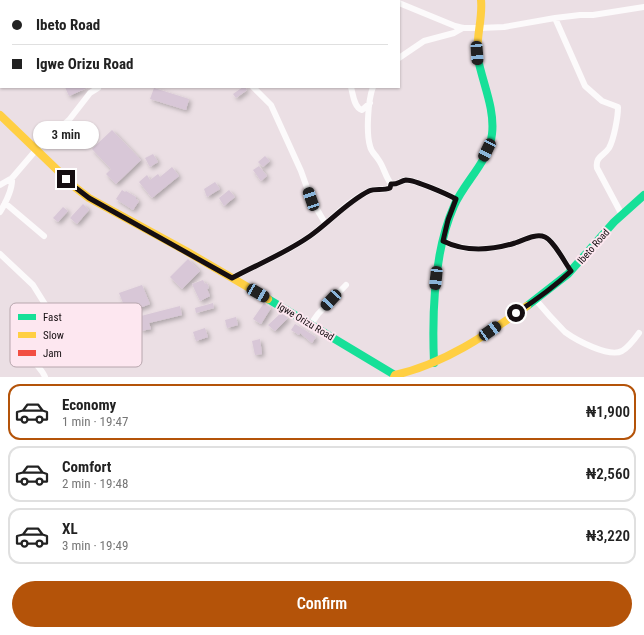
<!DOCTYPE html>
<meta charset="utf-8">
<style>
:root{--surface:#fff;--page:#f6f6f6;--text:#222;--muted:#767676;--line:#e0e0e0;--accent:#b45309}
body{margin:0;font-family:"Roboto Condensed",sans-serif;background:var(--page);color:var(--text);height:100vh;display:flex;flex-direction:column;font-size:15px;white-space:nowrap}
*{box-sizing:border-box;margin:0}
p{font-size:13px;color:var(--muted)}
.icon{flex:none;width:22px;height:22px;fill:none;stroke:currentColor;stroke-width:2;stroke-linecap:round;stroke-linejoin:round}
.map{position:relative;height:377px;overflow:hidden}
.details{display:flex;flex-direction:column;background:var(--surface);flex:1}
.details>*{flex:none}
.top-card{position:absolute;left:0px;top:0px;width:400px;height:88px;box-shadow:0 1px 3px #0004;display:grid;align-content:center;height:88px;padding:0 12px;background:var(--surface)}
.end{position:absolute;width:18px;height:18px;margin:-9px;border:5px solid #150e11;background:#fff;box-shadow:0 0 0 2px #fff}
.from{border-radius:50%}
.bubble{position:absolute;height:28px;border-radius:14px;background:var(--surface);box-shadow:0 1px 3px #0004;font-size:13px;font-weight:600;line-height:28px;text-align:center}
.car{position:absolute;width:12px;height:24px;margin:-12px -6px;border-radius:5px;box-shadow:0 0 3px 1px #0007;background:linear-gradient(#222 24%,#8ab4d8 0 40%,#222 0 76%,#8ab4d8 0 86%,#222 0)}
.top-card b{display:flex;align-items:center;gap:14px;height:38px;font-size:15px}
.top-card b+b{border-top:1px solid var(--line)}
.top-card i{width:10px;height:10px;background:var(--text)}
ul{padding:7px 0 0;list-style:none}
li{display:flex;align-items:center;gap:12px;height:56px;margin:0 8px 6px;padding:0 4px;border:2px solid var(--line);border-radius:12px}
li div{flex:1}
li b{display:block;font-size:15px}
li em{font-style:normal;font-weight:600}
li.current{border-color:var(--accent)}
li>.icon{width:36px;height:36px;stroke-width:1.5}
.action{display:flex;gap:8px;margin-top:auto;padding:8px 12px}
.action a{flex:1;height:46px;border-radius:24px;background:var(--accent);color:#fff;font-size:16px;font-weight:600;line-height:46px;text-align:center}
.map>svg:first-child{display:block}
</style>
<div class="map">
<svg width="644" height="377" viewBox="0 0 644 377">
<defs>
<filter id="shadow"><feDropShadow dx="2.5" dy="2.5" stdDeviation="2" flood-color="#0004"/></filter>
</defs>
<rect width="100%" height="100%" fill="#ebdfe4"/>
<!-- building -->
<path fill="#d8c7d7" filter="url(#shadow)" d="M65,87H89L69,96Z
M243,87H245L247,90L236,98L233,94Z
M154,88L189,99L186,110L150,99Z
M112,130L141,160L116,184L106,174L111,169L92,149Z
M153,154L158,162L150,167L145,158Z
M265,156L270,161L263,167L258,162Z
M259,166L267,176L261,181L253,170Z
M172,167L179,176L152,198L139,182L147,175L150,180L158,174L160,177Z
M215,182L220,189L207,197L204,189Z
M122,190L125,192L126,191L136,197V199L139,201L133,210L116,199Z
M229,190L235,197L224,206L219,198Z
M83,204L89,210L77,224L70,218Z
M63,207L68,211L58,222L53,218Z
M188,259L200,271L182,289L170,277Z
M203,280L205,284L207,283L209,288L207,289L210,296L200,301L192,284Z
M142,285L150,304L127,313L119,293Z
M213,303L214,308L196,313L195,308Z
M264,303L271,308L261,324L253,319Z
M180,306L182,315L149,323L151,329L141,331L137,317Z
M281,313L288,318L275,331L268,325Z
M236,317L238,325L227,328L225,320Z
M295,324L316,337L312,343L300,333L299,335L291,330Z
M205,328L208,337L196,341L193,332Z
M260,339L262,354L255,355L252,341Z"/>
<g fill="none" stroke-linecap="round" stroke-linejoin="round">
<!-- street -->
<path stroke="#fcfafb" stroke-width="6" d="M35,0V1
M207,0L208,1
M229,0L230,1
M255,0L274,1
M327,0V1
M391,0L394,1
M286,1L294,0
M399,3L455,26L463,28H480L504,27L555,18L580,15H593L644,7
M555,18L585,86L602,101L618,107C618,117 614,139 609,148C604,156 595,156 597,168L622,215
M399,58L424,41L454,33L463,28
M253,87L271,105L301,171L311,199L325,223
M351,87C353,94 354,108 362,110L370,103
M373,87C368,100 366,133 370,146C371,152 375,154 378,159C384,167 385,176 391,184
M391,184C397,185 400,181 406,180C415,180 447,194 456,199
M0,185L12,178L36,150L69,120L90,93L98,88
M5,203L44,236
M0,212C6,202 13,189 12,178
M443,241C465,252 492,250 515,243C524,240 536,233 545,237C554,241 565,263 571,271
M0,254L33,285L58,325V332L33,353C31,363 42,368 45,377
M232,278C258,264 286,253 310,236C330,222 346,202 369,191C375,188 383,191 389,188L391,184
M536,300C545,311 555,322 565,332C576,340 609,358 622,351C629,347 634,340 639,333
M311,324L318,314L346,285"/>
<!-- fast -->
<path stroke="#16e098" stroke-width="8" d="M268,299L398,377
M527,306L568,274L614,222L644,195
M434,363C432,315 434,251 454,206C464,182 489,162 492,134C495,109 483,84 478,59"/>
<!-- slow -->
<path stroke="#ffcf43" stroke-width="8" d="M45,1L47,0
M478,59C475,39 483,20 481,0
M0,115L76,188L89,198L186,251L268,299
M394,377L395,375C444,364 486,335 527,306"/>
<!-- jam -->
<path stroke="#f24e42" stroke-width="8" d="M0,23L1,22"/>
</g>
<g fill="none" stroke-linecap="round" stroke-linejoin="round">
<!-- route -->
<path stroke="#150e11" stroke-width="5" d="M66,179L76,188L89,198L232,278C258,264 286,253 310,236C330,222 347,202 369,191C375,188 383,191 390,188L391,184C397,185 400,181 406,180C415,180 447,194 456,199L448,220L443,241C465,252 492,250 515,243C524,240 536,233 545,237C554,241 565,263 571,271C554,287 536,300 516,313"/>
</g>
<g text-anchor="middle" stroke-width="4" stroke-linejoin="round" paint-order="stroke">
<!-- street labels -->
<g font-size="10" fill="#150e11" stroke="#fde7f0">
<text transform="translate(593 246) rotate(-49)" y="4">Ibeto Road</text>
<text transform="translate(306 321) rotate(31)" y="4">Igwe Orizu Road</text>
</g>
</g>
<!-- legend -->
<rect x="10" y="303" width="132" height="64" rx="6" fill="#fde7f0" stroke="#b7a6ad" stroke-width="1"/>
<rect x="18" y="314" width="18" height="6" fill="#16e098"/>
<rect x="18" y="332" width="18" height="6" fill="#ffcf43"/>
<rect x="18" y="350" width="18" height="6" fill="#f24e42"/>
<g font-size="11" fill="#150e11">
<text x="43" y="321">Fast</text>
<text x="43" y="339">Slow</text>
<text x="43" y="357">Jam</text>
</g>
</svg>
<i class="end from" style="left:516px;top:313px"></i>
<i class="end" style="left:66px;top:179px"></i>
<div class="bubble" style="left:33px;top:121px;width:66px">3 min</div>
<i class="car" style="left:477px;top:53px;rotate:176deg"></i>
<i class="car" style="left:487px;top:150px;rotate:206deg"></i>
<i class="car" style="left:311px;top:199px;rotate:341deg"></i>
<i class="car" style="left:436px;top:278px;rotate:186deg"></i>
<i class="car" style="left:258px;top:293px;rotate:120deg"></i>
<i class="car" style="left:331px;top:300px;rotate:223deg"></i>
<i class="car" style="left:490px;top:331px;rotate:55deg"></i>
<div class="top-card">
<b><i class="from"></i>Ibeto Road</b>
<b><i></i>Igwe Orizu Road</b>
</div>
</div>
<section class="details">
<ul>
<li class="current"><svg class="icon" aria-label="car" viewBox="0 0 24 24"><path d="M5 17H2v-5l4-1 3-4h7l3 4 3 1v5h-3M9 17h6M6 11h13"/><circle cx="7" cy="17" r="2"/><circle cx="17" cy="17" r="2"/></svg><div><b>Economy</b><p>1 min · 19:47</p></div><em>₦1,900</em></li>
<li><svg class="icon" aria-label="car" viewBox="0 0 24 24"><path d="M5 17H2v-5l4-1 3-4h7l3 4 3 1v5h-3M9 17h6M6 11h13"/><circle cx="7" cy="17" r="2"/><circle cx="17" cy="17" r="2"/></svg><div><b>Comfort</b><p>2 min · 19:48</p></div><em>₦2,560</em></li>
<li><svg class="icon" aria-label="car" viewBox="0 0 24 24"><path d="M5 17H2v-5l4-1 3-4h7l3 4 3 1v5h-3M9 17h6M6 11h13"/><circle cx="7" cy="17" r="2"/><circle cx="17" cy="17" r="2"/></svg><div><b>XL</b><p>3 min · 19:49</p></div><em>₦3,220</em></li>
</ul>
<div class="action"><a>Confirm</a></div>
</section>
